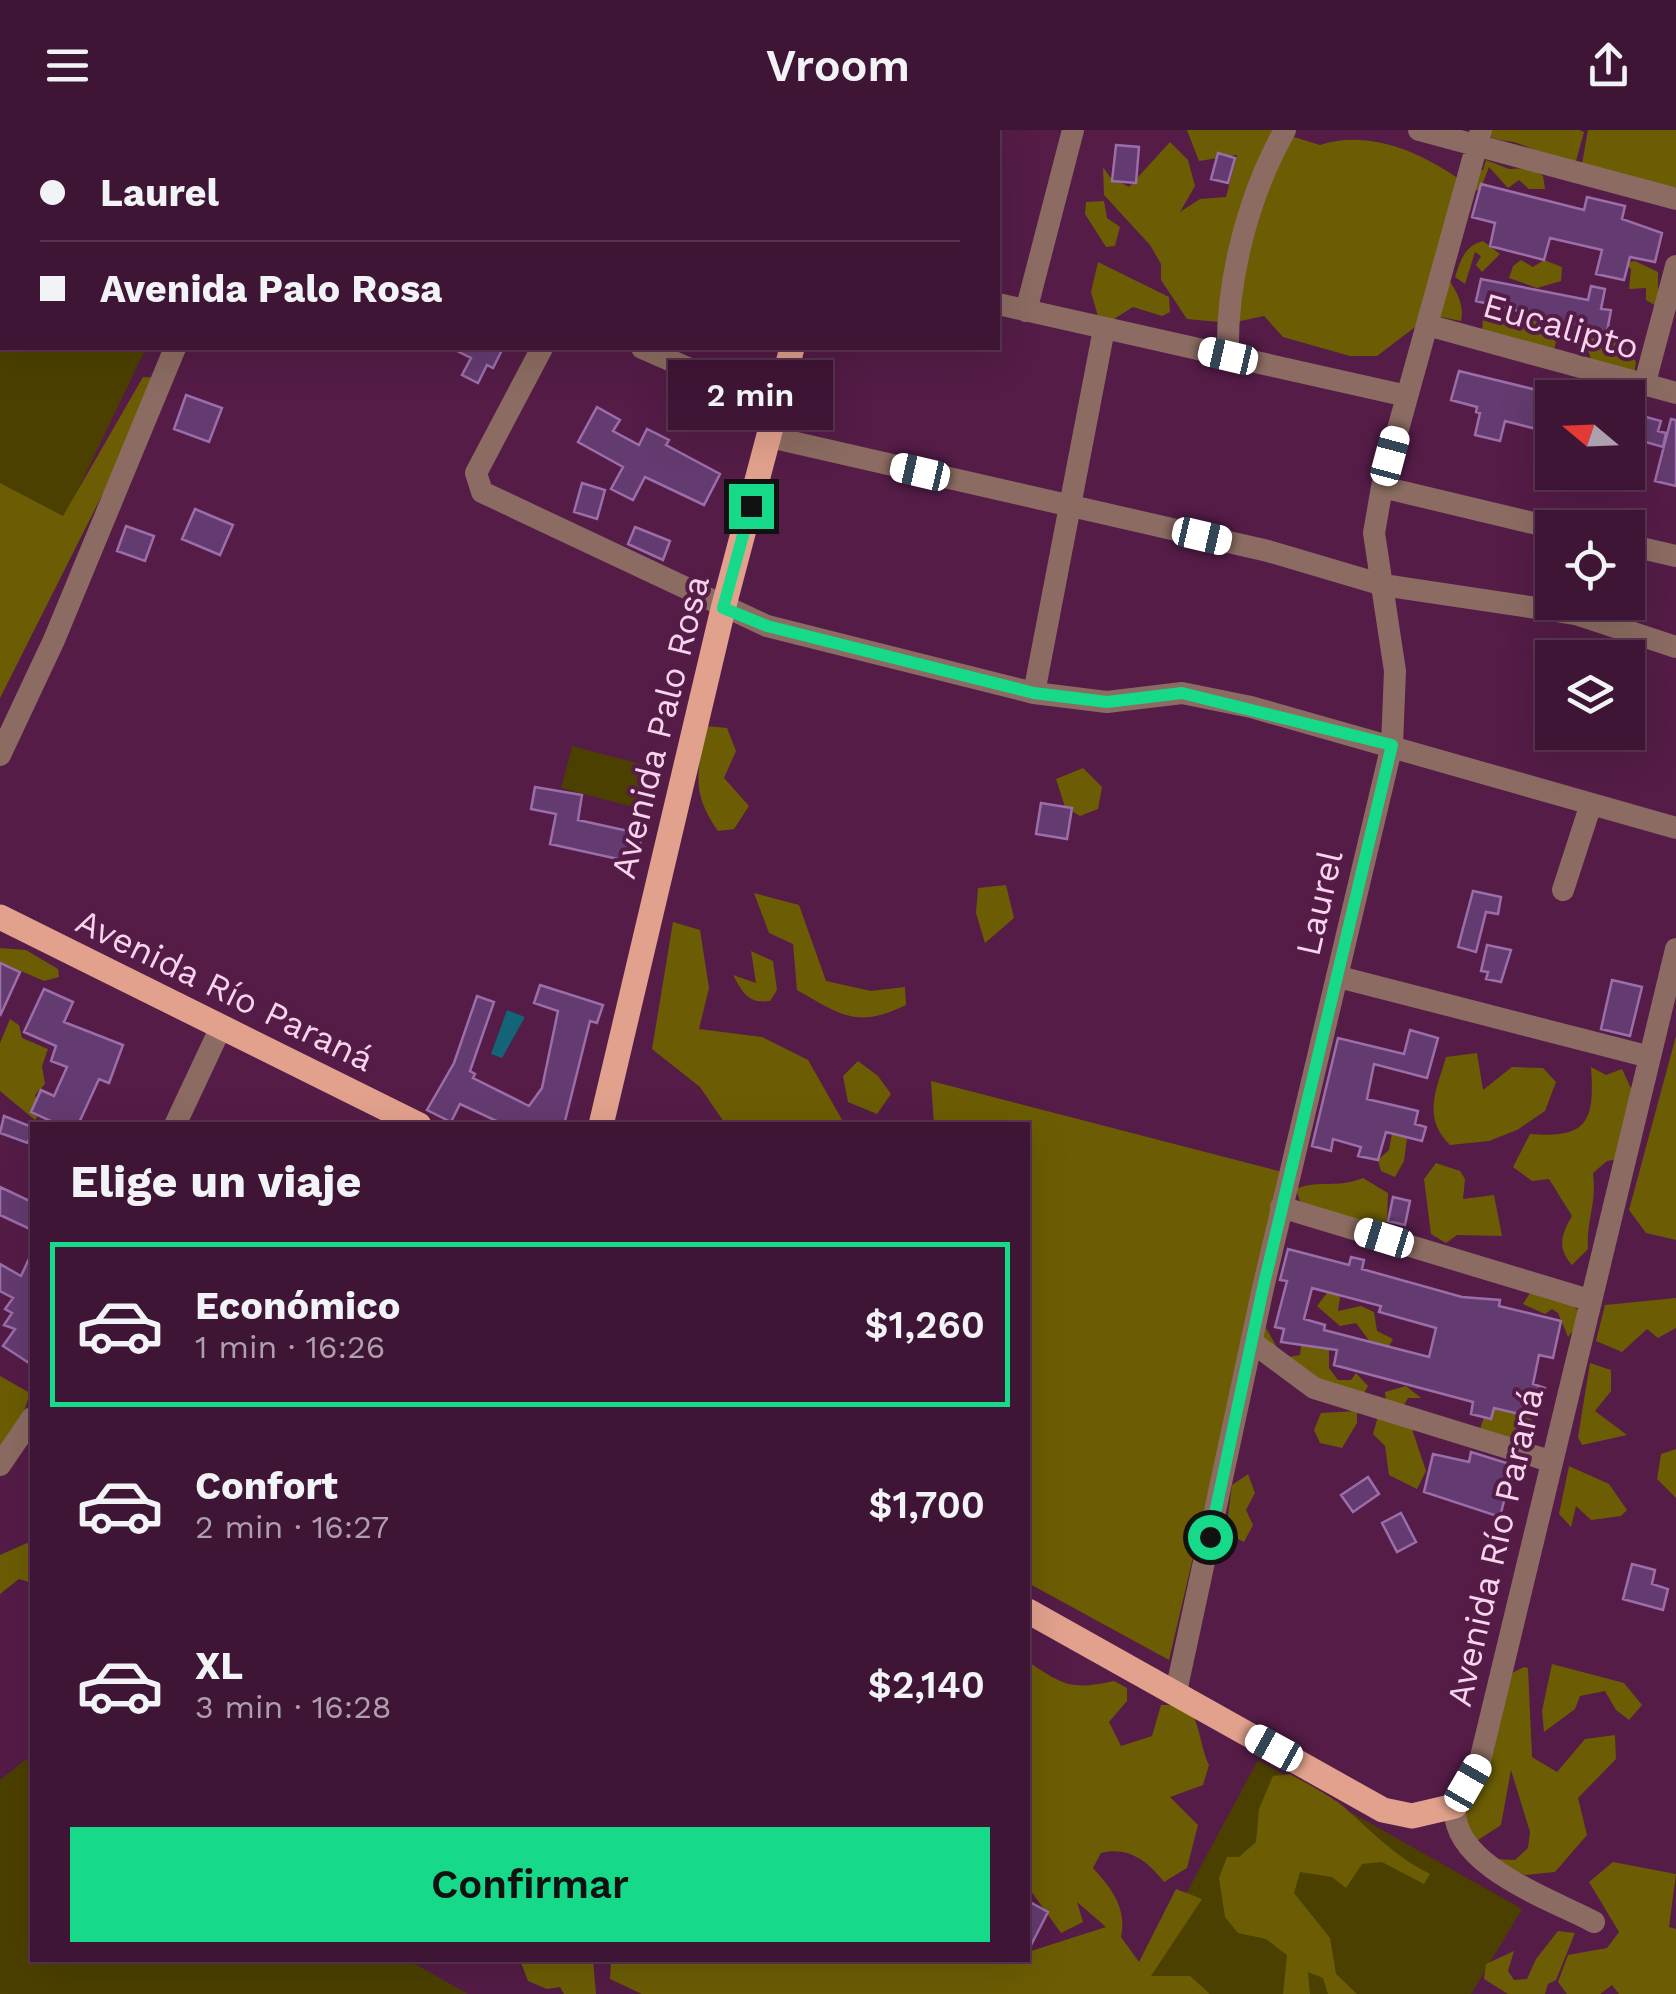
<!DOCTYPE html>
<html lang="es">
<meta charset="utf-8">
<style>
:root{--surface:#3f1535;--page:#461e3d;--text:#f1f3f6;--muted:#ad9fad;--line:#583450;--accent:#16d989}
body{margin:0;font-family:"Work Sans",sans-serif;background:var(--page);color:var(--text);height:100vh;display:flex;flex-direction:column;font-size:38px;white-space:nowrap}
*{box-sizing:border-box;margin:0}
p{font-size:32px;color:var(--muted)}
.icon{flex:none;width:55px;height:55px;fill:none;stroke:currentColor;stroke-width:2;stroke-linecap:round;stroke-linejoin:round}
.map{position:relative;flex:1;overflow:hidden}
.sheet{position:absolute;left:30px;top:992px;width:1000px;height:840px;display:flex;flex-direction:column;background:var(--surface);border-radius:0px;box-shadow:0 10px 40px #0002,0 0 0 2px var(--line)}
.sheet>*{flex:none}
.banner{position:absolute;left:0px;top:0px;width:1000px;height:220px;box-shadow:0 10px 40px #0002,0 0 0 2px var(--line);display:grid;align-content:center;height:220px;padding:0 40px;background:var(--surface)}
.needle{width:65px;rotate:289deg}
.controls{position:absolute;left:1535px;top:250px;display:grid;gap:20px}
.controls a{display:grid;place-items:center;width:110px;height:110px;border-radius:0px;background:var(--surface);box-shadow:0 10px 40px #0002,0 0 0 2px var(--line);font-size:50px}
.end{position:absolute;width:45px;height:45px;margin:-22px;border:12px solid #16d989;background:#111;box-shadow:0 0 0 5px #111}
.from{border-radius:50%}
.bubble{position:absolute;height:70px;border-radius:0px;background:var(--surface);box-shadow:0 10px 40px #0002,0 0 0 2px var(--line);font-size:32px;font-weight:600;line-height:70px;text-align:center}
.car{position:absolute;width:30px;height:60px;margin:-30px -15px;border-radius:12px;box-shadow:0 0 8px 2px #0007;background:linear-gradient(#fff 24%,#345 0 40%,#fff 0 76%,#345 0 86%,#fff 0)}
.banner b{display:flex;align-items:center;gap:35px;height:95px;font-size:38px}
.banner b+b{border-top:2px solid var(--line)}
.banner i{width:25px;height:25px;background:var(--text)}
ul{padding:0;list-style:none}
li{display:flex;align-items:center;gap:30px;height:165px;margin:0 20px 15px;padding:0 20px;border:5px solid transparent;border-radius:0px}
li div{flex:1}
li b{display:block;font-size:38px}
li em{font-style:normal;font-weight:600}
li.on{border-color:var(--accent)}
li>.icon{width:90px;height:90px;stroke-width:1.5}
h2{padding:0 40px;font-size:45px;line-height:120px}
.primary-button{display:flex;gap:20px;margin-top:auto;padding:20px 40px}
.primary-button a{flex:1;height:115px;border-radius:0px;background:var(--accent);color:#111;font-size:40px;font-weight:600;line-height:115px;text-align:center}
header{display:flex;justify-content:space-between;align-items:center;height:130px;padding:0 40px;background:var(--surface);font-size:45px;font-weight:600}
.map>svg:first-child{display:block}
</style>
<header><svg class="icon" aria-label="menu" viewBox="0 0 24 24"><path d="M4 6h16M4 12h16M4 18h16"/></svg>Vroom<svg class="icon" aria-label="share" viewBox="0 0 24 24"><path d="M12 15V3M7 8l5-5 5 5M5 13v7h14v-7"/></svg></header>
<div class="map">
<svg width="1676" height="1864" viewBox="0 0 1676 1864">
<rect width="100%" height="100%" fill="#541c47"/>
<!-- green -->
<path fill="#4c4001" d="M0,0L146,2H2V218H146L60,397L0,366Z
M572,616L652,637L641,679L561,658Z
M32,1625V1830H408L468,1864H0V1650Z
M1258,1630L1522,1779L1471,1864H1132Z"/>
<!-- forest -->
<path fill="#6c5d04" d="M1187,0H1271L1320,15C1367,0 1416,20 1456,47C1455,77 1438,97 1440,124C1442,150 1467,164 1461,191L1431,185L1377,226H1350L1283,207L1264,186L1231,193L1187,189L1161,150V134L1150,115L1104,65L1103,37L1110,47L1129,57L1170,12L1188,30L1195,56L1180,82L1200,69L1226,67L1237,25L1199,31Z
M1481,0H1579L1584,2L1576,31C1541,32 1552,27 1525,16C1508,8 1495,14 1481,0Z
M1588,0H1676V57L1645,70L1582,34Z
M1486,30L1509,39L1532,38L1543,46L1545,59H1529L1519,50L1508,58L1489,37L1481,58L1474,62L1471,39L1483,40Z
M1104,71L1107,88L1120,97L1115,116L1106,117L1085,84L1086,72Z
M1483,111L1500,124L1482,142L1476,135L1481,126L1475,122L1465,154L1455,147C1461,130 1464,116 1483,111Z
M1521,130L1533,137L1544,130L1562,137L1561,151L1537,158L1509,148L1513,136Z
M1635,131L1658,142V158L1667,171L1658,177L1646,170V158L1629,159L1631,139L1625,133Z
M1098,132L1169,167L1170,182L1162,186L1133,177L1101,197L1091,162Z
M1549,182L1560,188L1553,227L1482,205L1483,186L1496,185L1504,193L1520,185L1541,193Z
M1614,204L1636,232L1634,245L1594,237L1584,210Z
M143,247L161,248L0,568V353L63,386Z
M706,596L727,598L736,621L724,648L749,676L734,699L718,701C690,662 698,641 706,596Z
M1083,638L1102,657L1098,679L1080,686L1065,677L1056,649Z
M1006,755L1014,788L985,813L976,783L978,758Z
M754,763L799,775L826,851L871,861L905,857L906,875C857,899 841,885 797,860L793,814L769,803Z
M673,792L700,800L709,858L699,899L762,907L808,930L845,995H726L700,957L652,919Z
M0,818L26,820L58,839L59,847L44,851L0,832Z
M751,821L773,831L777,860L770,871C748,874 743,863 733,845L756,853Z
M10,889L19,895L22,908L48,919L42,936L45,954L35,965L41,981L35,990L0,961V913Z
M1676,906V1110L1646,1103L1629,1080Z
M1477,923L1483,960L1512,937L1543,938L1556,952L1545,981L1517,1000L1489,1011L1450,1015C1422,988 1436,961 1446,927Z
M858,931L878,946L891,964L877,984L848,972L843,946Z
M1591,937L1606,945L1622,939L1634,965L1626,1028L1607,1031L1593,1043C1597,1075 1586,1090 1588,1119L1572,1135C1557,1118 1561,1105 1572,1086L1549,1049L1532,1051L1513,1037L1530,1004C1587,1009 1595,992 1591,937Z
M931,951L1283,1042L1169,1530L1028,1453V995H934Z
M1392,1004L1407,1008L1404,1031L1395,1047L1381,1041L1378,1030L1389,1020Z
M1436,1033L1460,1041L1465,1049L1463,1069L1494,1065L1502,1106L1457,1105L1446,1113L1431,1104L1424,1049Z
M1363,1048L1388,1063L1387,1091L1379,1100L1302,1077L1296,1059C1320,1049 1336,1059 1363,1048Z
M1533,1158L1544,1160L1547,1169L1568,1171L1577,1179L1579,1193L1568,1207L1558,1183L1552,1179L1545,1184L1523,1174Z
M1330,1159L1340,1167L1338,1181L1361,1176L1374,1182L1377,1201L1393,1209L1389,1216L1371,1213L1356,1193L1340,1196L1317,1176Z
M1676,1168V1198L1658,1208L1647,1199L1622,1222L1596,1211L1605,1175Z
M1266,1198L1283,1228L1300,1225L1302,1210L1319,1209L1329,1220V1238L1338,1250H1351L1356,1243L1368,1256L1357,1276L1259,1213Z
M1590,1233L1611,1240V1261L1595,1281L1627,1305L1582,1315L1578,1307Z
M0,1246L30,1263L21,1291L0,1324Z
M1406,1256L1421,1268H1408L1398,1285L1410,1293L1426,1341L1417,1359L1389,1345L1385,1316L1373,1304L1378,1286L1387,1281L1385,1262Z
M1496,1278C1531,1281 1544,1291 1531,1325L1477,1308L1484,1287Z
M1357,1281V1293L1342,1318L1320,1313L1314,1300L1321,1283Z
M1676,1319V1368L1657,1349L1661,1324Z
M1569,1336L1609,1354L1627,1380L1621,1386L1591,1390L1576,1376L1571,1397L1559,1384Z
M1248,1344L1255,1363L1246,1380L1253,1395L1244,1412L1230,1405L1227,1393L1232,1355Z
M27,1413L32,1415V1453L19,1449L0,1464V1425Z
M1028,1501L1030,1533C1064,1556 1073,1560 1114,1551L1127,1558V1571L1109,1592L1121,1616L1152,1606L1161,1575H1187C1201,1595 1199,1613 1209,1635L1203,1655L1170,1667L1198,1695L1187,1738L1164,1752C1148,1731 1128,1716 1101,1723L1093,1738C1112,1759 1127,1778 1121,1807L1139,1832L1176,1759L1202,1769L1151,1846H1190L1210,1864H642L610,1849L611,1830H1028V1822L1106,1797L1077,1772L1083,1792L1061,1803L1028,1757Z
M1552,1534L1624,1553L1642,1575L1629,1590L1616,1580L1605,1561L1580,1566L1575,1579L1544,1602L1542,1581Z
M1524,1537L1528,1538L1532,1627L1557,1642L1585,1609L1615,1605L1616,1629L1578,1668L1587,1705L1555,1742L1525,1745L1479,1728L1515,1730L1528,1718L1530,1702L1511,1640L1501,1695L1469,1716L1458,1695L1494,1620L1508,1545Z
M1290,1644C1307,1654 1328,1664 1344,1677C1372,1702 1396,1727 1430,1744L1424,1754L1382,1732L1362,1734L1346,1758L1332,1747L1300,1742L1294,1763L1330,1808L1336,1844L1357,1864H1328L1323,1848L1308,1842L1310,1864H1283L1287,1825L1266,1809L1238,1803L1225,1787L1219,1748L1227,1727H1239L1256,1712L1259,1679L1273,1646Z
M1613,1732L1676,1744L1669,1797L1676,1799V1864H1619L1612,1855L1600,1864H1567L1558,1852L1568,1825L1607,1818L1619,1802L1589,1752Z
M1558,1801L1575,1803L1556,1850L1548,1854L1545,1864H1508L1484,1849L1486,1834L1514,1821L1508,1841L1514,1850L1527,1849L1536,1829Z
M520,1830H593L596,1864H564L560,1857L547,1859L528,1851Z"/>
<!-- water -->
<path fill="#136477" d="M507,880L525,887L502,928L491,924Z"/>
<!-- building -->
<path fill="#643b70" stroke="#9b6ea9" stroke-width="2.5" fill-rule="evenodd" d="M1116,15L1139,17L1136,53L1112,51Z
M1218,23L1235,28L1228,53L1211,49Z
M1481,54L1584,80L1587,67L1625,76L1622,89L1662,103L1655,132L1630,127L1624,150L1596,144L1602,120L1550,108L1544,130L1490,116L1495,93L1472,87Z
M1481,149L1588,170L1591,156L1605,159L1601,179L1611,180L1607,202L1476,171Z
M451,218H503L493,238L487,235L478,253L462,245L471,228Z
M1459,241L1549,263L1552,303L1505,291L1500,311L1475,305L1480,283L1476,282L1477,277L1451,270Z
M186,265L222,278L209,312L174,299Z
M694,268L711,275L703,296L686,289Z
M597,277L620,290L613,301L639,315L647,299L669,310L666,315L720,344L704,375L645,347L633,370L611,359L623,337L578,312Z
M1628,282L1661,291L1658,301L1666,303L1663,317L1628,307Z
M1671,289L1676,290V356L1655,351Z
M582,353L605,360L597,389L574,382Z
M195,379L233,395L220,425L182,409Z
M126,396L154,406L145,431L117,421Z
M635,397L670,411L663,430L628,414Z
M535,657L582,665L578,690L642,704L636,733L550,714L556,684L531,679Z
M1041,673L1072,678L1067,709L1036,704Z
M1473,761L1501,767L1498,784L1486,782L1476,822L1458,817Z
M1487,815L1511,820L1501,852L1486,849L1488,842L1481,841Z
M0,833L20,842L0,886Z
M1612,850L1642,857L1630,906L1601,899Z
M540,855L603,875L597,893L590,891L564,995H505L460,974L451,992L427,980L454,933L477,866L494,872L470,941L475,944L473,948L529,976L542,958L558,881L534,873Z
M44,859L73,872L64,892L123,915L109,953L99,949L78,995H59L31,982L41,960L54,966L67,937L51,931L56,916L24,902Z
M1410,900L1438,908L1427,948L1374,934L1367,969L1418,981L1415,994L1426,997L1422,1011L1386,1002L1378,1030L1358,1026L1361,1017L1333,1009L1331,1021L1312,1016L1338,908L1404,924Z
M4,986L32,997L28,1013L0,1003Z
M0,1057L32,1072V1100L0,1085Z
M1393,1067L1410,1071L1405,1095L1388,1091Z
M1288,1119L1349,1135L1351,1127L1364,1130L1362,1139L1462,1167L1500,1170L1499,1176L1561,1191L1553,1228L1539,1225L1533,1254L1545,1258L1537,1288L1494,1278L1491,1289L1471,1284L1473,1272L1334,1235L1337,1220L1281,1212L1284,1199L1275,1197L1287,1151L1280,1150ZM1312,1158L1381,1176L1379,1182L1436,1198L1429,1227L1324,1200L1325,1195L1304,1189Z
M32,1122V1235L3,1216L15,1199L4,1195L12,1183L5,1179L13,1168L0,1161V1134L21,1146Z
M1471,1322L1513,1335L1500,1387L1424,1362L1433,1324L1469,1332Z
M1368,1347L1379,1364L1353,1382L1341,1365Z
M1401,1383L1416,1412L1397,1422L1382,1393Z
M1632,1434L1655,1440L1652,1454L1668,1459L1663,1480L1623,1469Z
M1028,1771L1048,1782L1028,1821Z"/>
<g fill="none" stroke-linecap="round" stroke-linejoin="round">
<!-- minor -->
<path stroke="#8c6c62" stroke-width="22" d="M167,0L172,2
M672,0L674,2
M1419,0L1676,69
M274,2L275,0
M623,2L624,0
M998,174L1407,266
M1026,181L1073,0
M1427,195L1676,263
M542,218L476,343L482,362L767,496L1034,563L1107,572L1182,563L1251,577L1676,698
M642,218L777,277
M1228,226C1226,151 1248,66 1285,0
M1644,256L1676,136
M770,307L1268,421L1383,455L1576,484L1676,517
M1382,357L1554,398
M1628,415L1676,426
M1034,563L1104,199
M0,625L54,510L175,218
M1563,760L1590,677
M1339,847L1650,927
M175,995L221,897
M1281,1077L1589,1170
M1252,1212L1314,1258L1550,1331
M0,1335L32,1288
M1176,1562L1263,1158L1392,615L1395,541L1374,403L1382,357L1481,0
M1594,1792C1551,1769 1453,1736 1455,1679C1456,1664 1473,1644 1480,1631L1676,819"/>
<!-- major -->
<path stroke="#e2a18d" stroke-width="25" d="M847,2V0
M0,787L419,995
M601,995L723,479L792,218
M1028,1481L1383,1680L1412,1686L1455,1676"/>
</g>
<g fill="none" stroke-linecap="round" stroke-linejoin="round">
<!-- route -->
<path stroke="#16d989" stroke-width="12" d="M751,376L723,478L767,496L1034,563L1107,572L1182,563L1392,615L1263,1158L1210,1407"/>
</g>
<g text-anchor="middle" stroke-width="8" stroke-linejoin="round" paint-order="stroke">
<!-- street labels -->
<g font-size="35" fill="#f7d4ec" stroke="#541c47">
<text transform="translate(1561 196) rotate(16)" y="12">Eucalipto</text>
<text transform="translate(660 597) rotate(-76)" y="12">Avenida Palo Rosa</text>
<text transform="translate(1319 773) rotate(-77)" y="12">Laurel</text>
<text transform="translate(225 860) rotate(26)" y="12">Avenida Río Paraná</text>
<text transform="translate(1495 1417) rotate(-77)" y="12">Avenida Río Paraná</text>
</g>
</g>
</svg>
<div class="controls">
<a><svg class="needle" viewBox="-14 -14 28 28"><path d="M0-13l5 13h-10z" fill="#e53935"/><path d="M0 13l5-13h-10z" fill="#ad9fad"/></svg></a>
<a><svg class="icon" aria-label="locate" viewBox="0 0 24 24"><circle cx="12" cy="12" r="6"/><path d="M12 2v4M12 18v4M2 12h4M18 12h4"/></svg></a>
<a><svg class="icon" aria-label="layers" viewBox="0 0 24 24"><path d="M12 4l9 5-9 5-9-5zM3 14l9 5 9-5"/></svg></a>
</div>
<i class="end from" style="left:1210px;top:1407px"></i>
<i class="end" style="left:751px;top:376px"></i>
<div class="bubble" style="left:668px;top:230px;width:165px">2 min</div>
<i class="car" style="left:1228px;top:226px;rotate:283deg"></i>
<i class="car" style="left:1390px;top:326px;rotate:15deg"></i>
<i class="car" style="left:920px;top:342px;rotate:283deg"></i>
<i class="car" style="left:1202px;top:406px;rotate:103deg"></i>
<i class="car" style="left:1384px;top:1108px;rotate:287deg"></i>
<i class="car" style="left:1274px;top:1618px;rotate:299deg"></i>
<i class="car" style="left:1468px;top:1653px;rotate:30deg"></i>
<div class="banner">
<b><i class="from"></i>Laurel</b>
<b><i></i>Avenida Palo Rosa</b>
</div>
<section class="sheet">
<h2>Elige un viaje</h2>
<ul>
<li class="on"><svg class="icon" aria-label="car" viewBox="0 0 24 24"><path d="M5 17H2v-5l4-1 3-4h7l3 4 3 1v5h-3M9 17h6M6 11h13"/><circle cx="7" cy="17" r="2"/><circle cx="17" cy="17" r="2"/></svg><div><b>Económico</b><p>1 min · 16:26</p></div><em>$1,260</em></li>
<li><svg class="icon" aria-label="car" viewBox="0 0 24 24"><path d="M5 17H2v-5l4-1 3-4h7l3 4 3 1v5h-3M9 17h6M6 11h13"/><circle cx="7" cy="17" r="2"/><circle cx="17" cy="17" r="2"/></svg><div><b>Confort</b><p>2 min · 16:27</p></div><em>$1,700</em></li>
<li><svg class="icon" aria-label="car" viewBox="0 0 24 24"><path d="M5 17H2v-5l4-1 3-4h7l3 4 3 1v5h-3M9 17h6M6 11h13"/><circle cx="7" cy="17" r="2"/><circle cx="17" cy="17" r="2"/></svg><div><b>XL</b><p>3 min · 16:28</p></div><em>$2,140</em></li>
</ul>
<div class="primary-button"><a>Confirmar</a></div>
</section>
</div>
